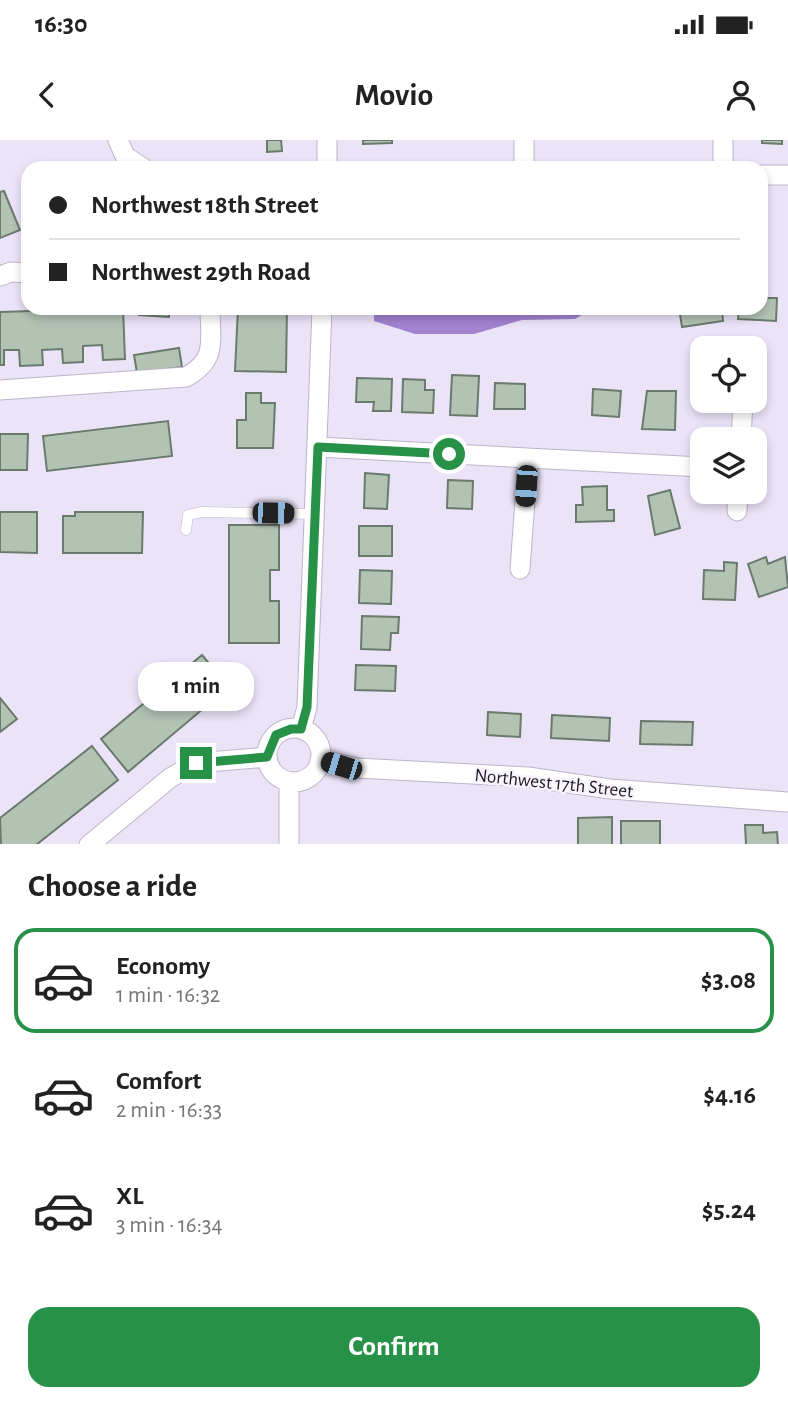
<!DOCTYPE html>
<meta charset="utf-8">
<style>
:root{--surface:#fff;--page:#f6f6f6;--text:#222;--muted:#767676;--line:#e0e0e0;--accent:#289148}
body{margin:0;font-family:"Alegreya Sans",sans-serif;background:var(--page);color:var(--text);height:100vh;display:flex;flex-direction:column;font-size:26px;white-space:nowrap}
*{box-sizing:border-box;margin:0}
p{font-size:23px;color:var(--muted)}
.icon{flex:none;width:38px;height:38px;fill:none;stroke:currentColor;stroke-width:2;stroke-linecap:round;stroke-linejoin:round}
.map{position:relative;height:704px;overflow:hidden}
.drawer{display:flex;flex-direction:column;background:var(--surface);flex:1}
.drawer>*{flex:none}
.banner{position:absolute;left:21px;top:21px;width:747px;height:154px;border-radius:21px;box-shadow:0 4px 10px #0003;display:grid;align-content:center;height:154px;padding:0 28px;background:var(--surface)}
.controls{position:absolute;left:690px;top:196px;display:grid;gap:14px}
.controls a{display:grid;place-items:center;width:77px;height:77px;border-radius:14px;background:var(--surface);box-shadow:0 4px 10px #0003;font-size:35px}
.end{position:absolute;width:32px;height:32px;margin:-16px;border:9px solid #289148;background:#fff;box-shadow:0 0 0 4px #fff}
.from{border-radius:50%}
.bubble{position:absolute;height:49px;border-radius:21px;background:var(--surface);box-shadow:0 4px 10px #0003;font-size:23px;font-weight:600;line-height:49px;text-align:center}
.car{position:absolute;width:21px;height:42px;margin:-21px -10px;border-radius:9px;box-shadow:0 0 5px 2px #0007;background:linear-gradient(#222 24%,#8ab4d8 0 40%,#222 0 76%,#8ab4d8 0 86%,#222 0)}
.banner b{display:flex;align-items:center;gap:24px;height:66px;font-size:26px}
.banner b+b{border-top:2px solid var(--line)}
.banner i{width:18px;height:18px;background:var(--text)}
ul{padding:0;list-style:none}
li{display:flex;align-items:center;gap:21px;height:105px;margin:0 14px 10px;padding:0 14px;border:4px solid transparent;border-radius:21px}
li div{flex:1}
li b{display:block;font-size:26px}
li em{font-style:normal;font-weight:600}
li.active{border-color:var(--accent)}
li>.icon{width:63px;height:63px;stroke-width:1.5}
h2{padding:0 28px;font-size:32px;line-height:84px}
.primary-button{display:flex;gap:14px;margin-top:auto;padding:14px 28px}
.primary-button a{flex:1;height:80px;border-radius:21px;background:var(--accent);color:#fff;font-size:28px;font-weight:600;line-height:80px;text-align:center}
.status{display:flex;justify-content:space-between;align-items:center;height:49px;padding:0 35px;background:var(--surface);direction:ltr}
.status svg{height:19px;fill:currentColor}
header{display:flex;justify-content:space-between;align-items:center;height:91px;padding:0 28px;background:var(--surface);font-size:32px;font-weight:600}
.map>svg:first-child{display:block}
</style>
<div class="status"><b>16:30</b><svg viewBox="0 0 49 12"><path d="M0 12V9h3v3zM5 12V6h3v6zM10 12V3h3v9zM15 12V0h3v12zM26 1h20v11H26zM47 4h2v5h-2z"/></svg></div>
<header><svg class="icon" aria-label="back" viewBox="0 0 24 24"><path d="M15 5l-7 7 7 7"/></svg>Movio<svg class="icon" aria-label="person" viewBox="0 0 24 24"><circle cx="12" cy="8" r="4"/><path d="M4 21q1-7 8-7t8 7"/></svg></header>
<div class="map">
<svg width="788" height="705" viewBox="0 0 788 705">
<rect width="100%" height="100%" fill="#ebe4f8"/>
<!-- water -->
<path fill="#a383d0" d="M374,168H587L585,173L575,179L522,180L474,194H415L374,181Z"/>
<!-- building -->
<path fill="#b2c3b4" stroke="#6a7a6c" stroke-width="2" d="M267,0H281L282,11L267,12Z
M363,0H392V3L363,4Z
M762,0H782V4L762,3Z
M4,51L20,90L0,98V52Z
M761,158H777L776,181L738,179L739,168H761Z
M123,168L125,219L103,220L102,205L83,206V222L63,223L62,209L42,210L43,225L20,226L19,210H4V225H0V172Z
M139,168H169V177L139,175Z
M238,168H287L286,232L235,231Z
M679,168H722L723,181L682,187Z
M179,208L182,227L137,233L134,215Z
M452,235L479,236L477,276L450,275Z
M357,238L392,239L391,271H373L374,262H356Z
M403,239L425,240V250H434L433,273L402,272Z
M495,243L525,244V269H494Z
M593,249L621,251L619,277L592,275Z
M647,251H676L675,290L642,289Z
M246,253H261V263H275L273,308H237V280H246Z
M168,281L172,316L47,331L43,296Z
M0,294H28L27,330H0Z
M365,333L389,335L387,369L364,368Z
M448,340L473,341L472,369L447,368Z
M607,346V370H614V381L576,382V365H583L582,347Z
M670,350L680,388L655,395L648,356Z
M0,372H37V413L0,412Z
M75,372H143L142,413H63V376H75Z
M229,385H279V430H270V461H279V503H229Z
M359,386H392V416H359Z
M766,417L768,424L785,417L788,447L759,457L748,424Z
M724,422L737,423L735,460L703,459L704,430L724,431Z
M360,430L392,431L391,464L359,463Z
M362,476L399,477L398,493H391L390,510L361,509Z
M202,515L229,547L128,632L101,599Z
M356,525L396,526L395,551L355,550Z
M0,558L17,579L0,592Z
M488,572L521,574L520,597L487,595Z
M552,575L610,578L609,601L551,598Z
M641,581L693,582L692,605L640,604Z
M92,606L118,640L36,705H1L0,678Z
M612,677V705H578V678Z
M621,681H660V705H621Z
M745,685H763V693L777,692L778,705H746Z"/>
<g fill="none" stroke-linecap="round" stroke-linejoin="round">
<!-- service casing -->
<g stroke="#bcb5c8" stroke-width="11">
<path id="service" d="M186,390L188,375L202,372L315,374"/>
</g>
<!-- minor casing -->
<g stroke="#bcb5c8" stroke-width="21">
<path id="minor" d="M118,0L125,16L143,28
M723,0V28
M327,28V0
M524,28V0
M761,35H788
M0,136L11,132L28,133
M0,250L186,237C218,219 210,201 210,168
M741,299L743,261
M318,307L702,327
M737,371L738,352
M520,429L528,319
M267 615a27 27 0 1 1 54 0a27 27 0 1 1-54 0Z
M301,589L307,567L322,168
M320,620L357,628L528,637L610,649L788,662
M289,642V705
M89,705L170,638L196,623L267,617"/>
</g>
<!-- service -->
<use href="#service" stroke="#fff" stroke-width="10"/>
<!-- minor -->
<use href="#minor" stroke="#fff" stroke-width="19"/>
</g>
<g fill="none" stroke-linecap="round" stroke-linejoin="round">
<!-- route -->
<path stroke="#289148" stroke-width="9" d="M196,623L267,617L276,595L291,589H301L307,567L318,307L449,314"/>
</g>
<g text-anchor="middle" stroke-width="5" stroke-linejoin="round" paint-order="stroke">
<!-- street labels -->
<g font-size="19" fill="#1e1b22" stroke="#f7f3ff">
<text transform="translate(554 642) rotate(6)" y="7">Northwest 17th Street</text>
</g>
</g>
</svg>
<div class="controls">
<a><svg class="icon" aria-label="locate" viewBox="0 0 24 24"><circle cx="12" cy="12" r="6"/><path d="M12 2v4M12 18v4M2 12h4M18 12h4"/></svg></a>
<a><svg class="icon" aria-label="layers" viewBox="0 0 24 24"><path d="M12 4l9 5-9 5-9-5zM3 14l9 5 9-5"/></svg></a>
</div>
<i class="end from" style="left:449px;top:314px"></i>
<i class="end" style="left:196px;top:623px"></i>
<div class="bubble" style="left:138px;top:522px;width:116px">1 min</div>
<i class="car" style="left:526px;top:346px;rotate:184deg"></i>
<i class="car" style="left:273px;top:373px;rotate:91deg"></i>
<i class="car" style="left:341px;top:626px;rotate:287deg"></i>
<div class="banner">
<b><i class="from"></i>Northwest 18th Street</b>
<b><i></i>Northwest 29th Road</b>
</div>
</div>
<section class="drawer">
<h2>Choose a ride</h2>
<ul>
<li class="active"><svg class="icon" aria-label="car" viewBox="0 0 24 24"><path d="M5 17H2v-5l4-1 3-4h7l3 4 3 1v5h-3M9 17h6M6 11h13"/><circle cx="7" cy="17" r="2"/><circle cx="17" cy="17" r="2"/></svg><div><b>Economy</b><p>1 min · 16:32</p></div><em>$3.08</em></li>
<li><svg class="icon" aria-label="car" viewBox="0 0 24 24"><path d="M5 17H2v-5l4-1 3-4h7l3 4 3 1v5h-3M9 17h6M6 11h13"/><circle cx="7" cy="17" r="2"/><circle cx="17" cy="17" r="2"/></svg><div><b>Comfort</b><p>2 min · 16:33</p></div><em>$4.16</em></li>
<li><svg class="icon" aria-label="car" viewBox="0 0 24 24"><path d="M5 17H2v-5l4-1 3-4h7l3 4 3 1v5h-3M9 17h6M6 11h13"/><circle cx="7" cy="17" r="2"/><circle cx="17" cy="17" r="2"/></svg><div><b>XL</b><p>3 min · 16:34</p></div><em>$5.24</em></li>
</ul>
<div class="primary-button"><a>Confirm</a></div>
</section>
